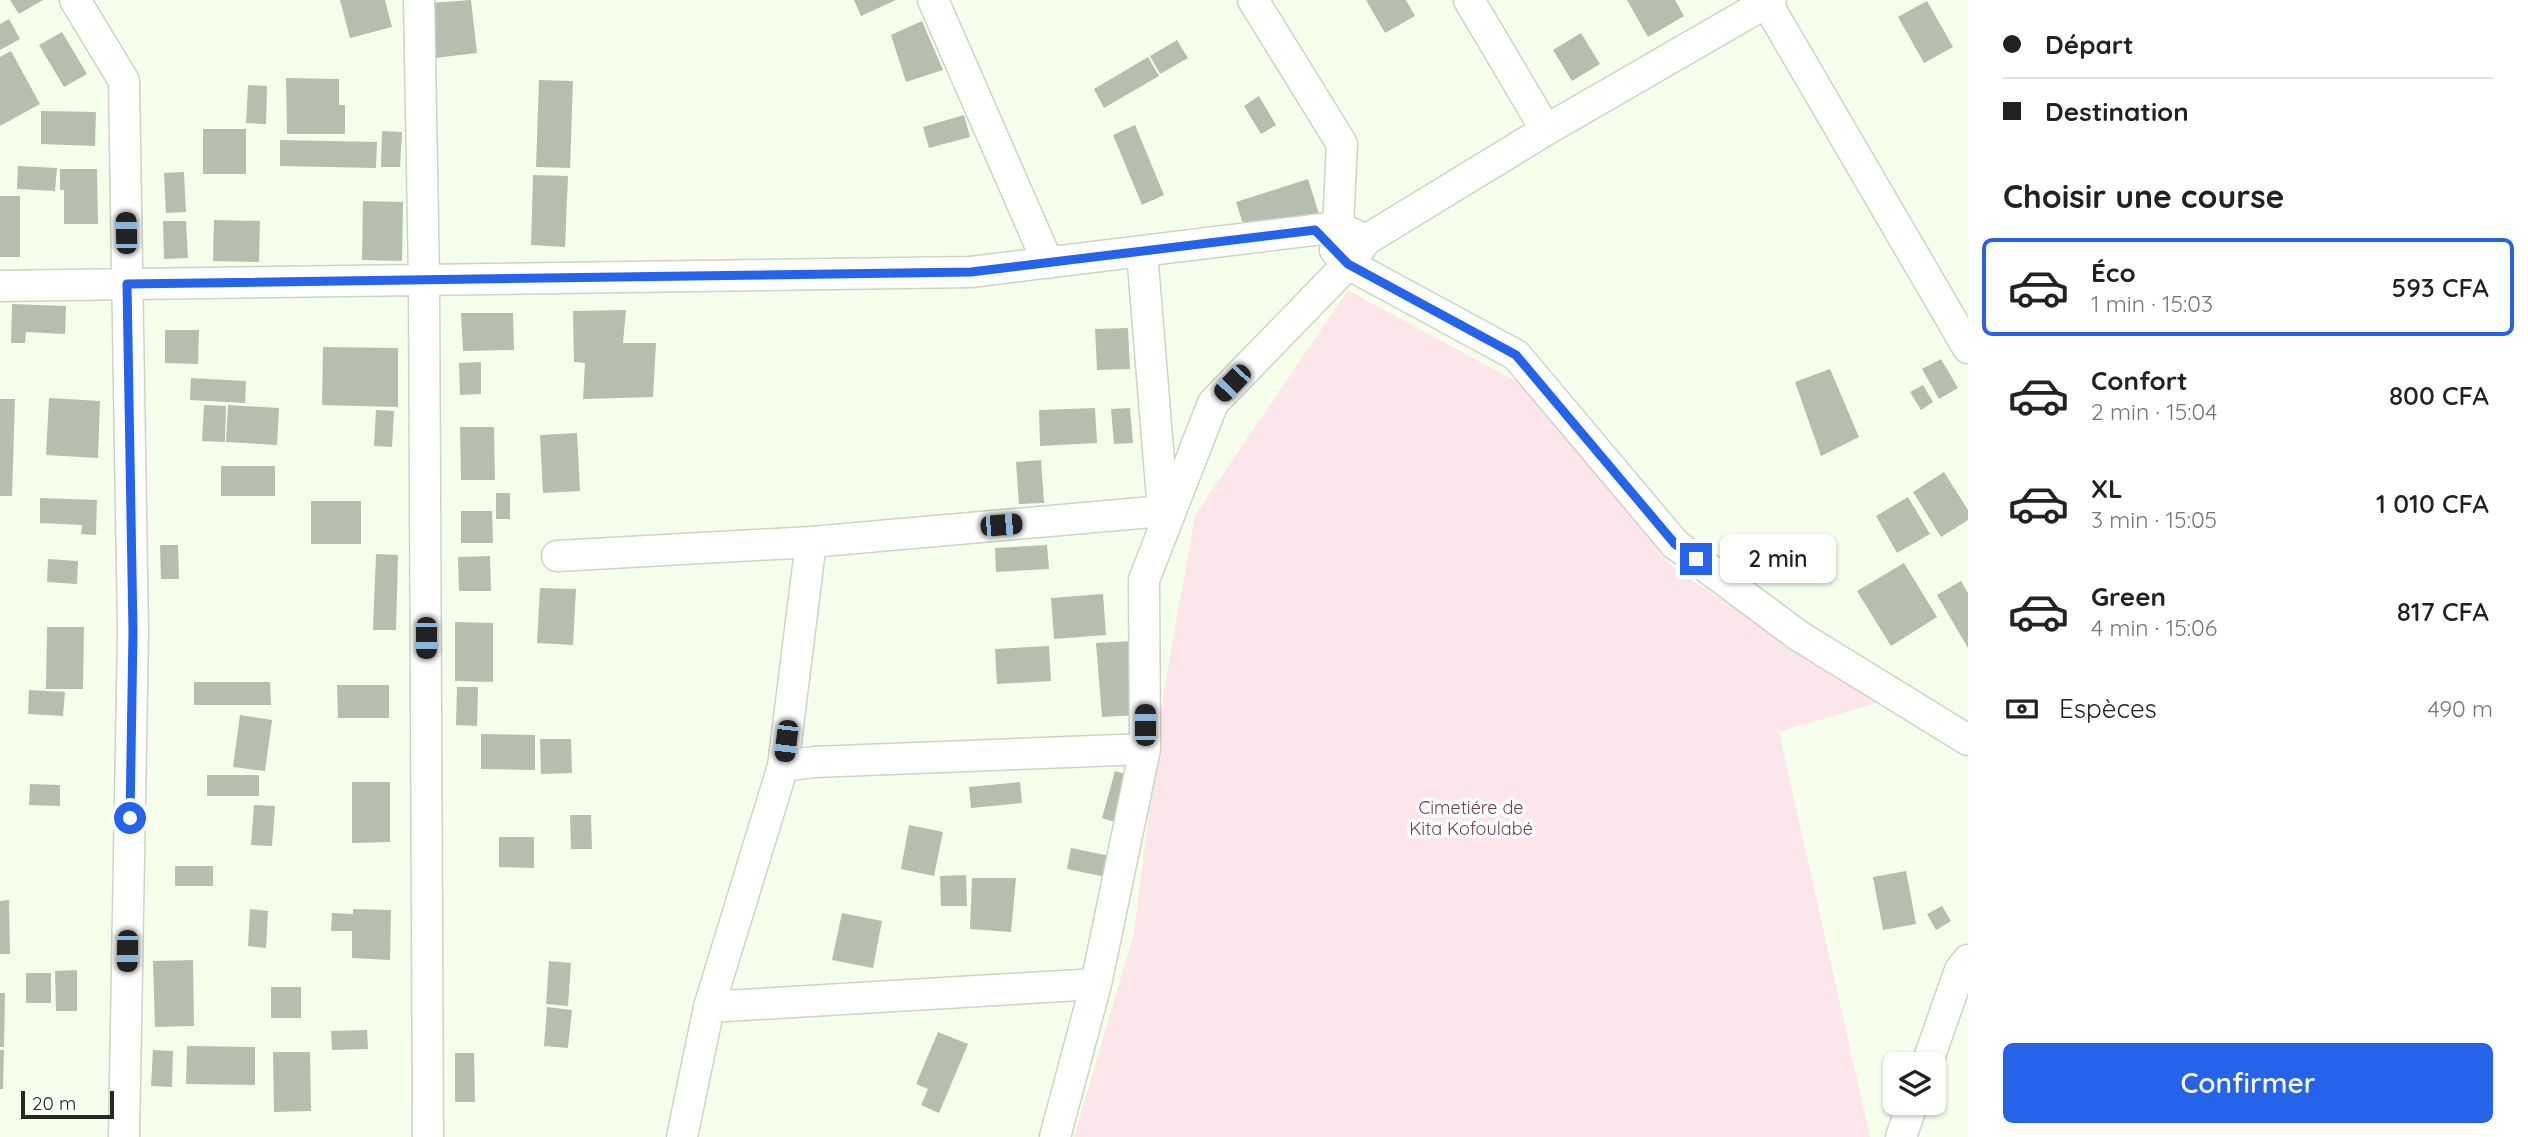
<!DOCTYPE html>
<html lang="fr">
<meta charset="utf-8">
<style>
:root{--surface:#fff;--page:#f2f2f2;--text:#222;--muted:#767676;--line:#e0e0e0;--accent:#2563eb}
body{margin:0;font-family:Quicksand,sans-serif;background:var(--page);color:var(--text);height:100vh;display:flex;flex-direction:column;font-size:26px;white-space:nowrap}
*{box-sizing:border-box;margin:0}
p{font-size:23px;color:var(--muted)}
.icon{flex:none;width:38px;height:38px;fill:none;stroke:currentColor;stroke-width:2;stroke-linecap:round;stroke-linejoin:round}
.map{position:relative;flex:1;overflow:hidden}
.sheet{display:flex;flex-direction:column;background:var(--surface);width:560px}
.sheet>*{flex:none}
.banner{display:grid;align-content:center;height:154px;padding:0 35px;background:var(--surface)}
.fabs{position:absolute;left:1883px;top:1052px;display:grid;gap:14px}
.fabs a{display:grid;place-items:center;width:63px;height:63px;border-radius:10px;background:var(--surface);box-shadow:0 2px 5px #0004;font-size:35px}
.scale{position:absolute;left:21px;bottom:18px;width:93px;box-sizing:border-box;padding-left:7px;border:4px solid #262922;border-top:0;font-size:19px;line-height:24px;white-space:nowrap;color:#262922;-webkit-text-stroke:5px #fff;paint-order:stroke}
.end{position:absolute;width:32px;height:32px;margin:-16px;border:9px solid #2563eb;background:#fff;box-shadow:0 0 0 4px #fff}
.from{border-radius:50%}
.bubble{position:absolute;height:49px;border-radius:10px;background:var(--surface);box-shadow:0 2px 5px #0004;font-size:23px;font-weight:600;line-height:49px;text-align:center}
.car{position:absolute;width:21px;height:42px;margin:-21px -10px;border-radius:9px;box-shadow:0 0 5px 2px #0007;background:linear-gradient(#222 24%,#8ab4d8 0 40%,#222 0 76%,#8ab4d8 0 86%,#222 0)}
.banner b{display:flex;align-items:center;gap:24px;height:66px;font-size:26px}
.banner b+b{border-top:2px solid var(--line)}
.banner i{width:18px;height:18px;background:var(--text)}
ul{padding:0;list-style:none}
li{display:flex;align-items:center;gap:21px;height:98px;margin:0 14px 10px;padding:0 21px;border:4px solid transparent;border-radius:10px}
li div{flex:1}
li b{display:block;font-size:26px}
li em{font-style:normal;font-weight:600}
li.active{border-color:var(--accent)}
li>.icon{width:63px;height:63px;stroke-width:1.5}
h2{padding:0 35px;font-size:32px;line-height:84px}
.pay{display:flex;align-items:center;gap:18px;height:77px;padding:0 35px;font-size:26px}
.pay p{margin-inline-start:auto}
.button{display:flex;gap:14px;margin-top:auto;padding:14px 35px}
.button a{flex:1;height:80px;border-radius:10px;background:var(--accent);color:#fff;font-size:28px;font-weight:600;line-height:80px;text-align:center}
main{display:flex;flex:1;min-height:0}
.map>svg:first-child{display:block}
</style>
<main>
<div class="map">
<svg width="1968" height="1137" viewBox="0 0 1968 1137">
<rect width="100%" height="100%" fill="#f5ffec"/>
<!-- green -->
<path fill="#fce6ec" d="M1348,290L1519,383L1675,569L1877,703L1779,732L1870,1137H1074L1134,933L1164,690L1195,515Z"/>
<!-- building -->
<path fill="#b6bfad" d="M10,0H43L19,14Z
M340,0H385L392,27L350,38Z
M471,0L477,53L435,58L429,3Z
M854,0H896L861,16Z
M1366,0H1406L1415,16L1385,33Z
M1627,0H1675L1684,16L1648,37Z
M1927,1L1953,47L1924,63L1898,17Z
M9,19L20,39L0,50V24Z
M922,21L943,70L906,82L891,35Z
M62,32L87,74L64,87L39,45Z
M1581,33L1600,64L1572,81L1553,50Z
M1177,40L1188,58L1160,74L1150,56Z
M11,51L40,104L0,126V57Z
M1148,57L1159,76L1104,108L1094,89Z
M286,78L339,79V105H345V134H287Z
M539,80L573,81L570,168L536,167Z
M248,85L267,86L266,124L246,123Z
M1259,96L1276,125L1261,134L1244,106Z
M41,111L96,112L95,146L41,144Z
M964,115L970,137L929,148L923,127Z
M1135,125L1164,195L1142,205L1113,135Z
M203,129H246V174H203Z
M382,131L402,132L400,167H381Z
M280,140L377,142L376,168L280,166Z
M18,166L57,168L55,191L17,189Z
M60,169H97L98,224H64V190H60Z
M184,172L186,212L166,213L164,173Z
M533,175L568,176L565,247L531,245Z
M1308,179L1319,214L1247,237L1236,202Z
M0,196H20V257H0Z
M363,201L403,202L402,261L362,260Z
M214,220L260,221L259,262L213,261Z
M163,221H186L188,258L164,259Z
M12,304L66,306L65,334L26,332L25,343H11Z
M626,310L623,343H656L653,397L583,399L585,363L574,362L573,311Z
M461,313H513L514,350L463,351Z
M1128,328L1130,369L1097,370L1095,329Z
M165,330H199L198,364L165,363Z
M323,347L398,348V407L322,405Z
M1941,359L1958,388L1939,399L1922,369Z
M481,362V394L460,395L459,363Z
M1830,369L1859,437L1821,456L1795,382Z
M191,378L246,381L245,403L190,400Z
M1923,385L1933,402L1921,410L1910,392Z
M49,398L100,401L98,458L46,455Z
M0,399H15L12,496H0Z
M204,405L226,406L225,442L202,441Z
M228,405L279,408L277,445L226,442Z
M1095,408L1097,443L1040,446L1039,410Z
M1130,408L1133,443L1114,444L1111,409Z
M376,410L394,411L392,447L374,446Z
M460,427H494L495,480H461Z
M577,433L580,491L543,493L540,435Z
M1041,460L1044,503L1019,504L1016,462Z
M221,466H275V496H221Z
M1944,472L1968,510V520L1941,537L1913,492Z
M496,493H510V519H496Z
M1908,497L1930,534L1897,553L1876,516Z
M40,498L97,500L96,535L81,534L82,525L40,523Z
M311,501H361V544H311Z
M461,511H492L493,543H461Z
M160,545H178L179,579H161Z
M1047,545L1049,569L996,572L995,548Z
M376,554L398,555L396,630H373Z
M490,556L491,591H459L458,557Z
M48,559L78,561L77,584L47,582Z
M1904,563L1937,617L1891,646L1857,591Z
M1961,581L1968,593V648L1937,595Z
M540,588L576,589L573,645L537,643Z
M1103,594L1106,635L1054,639L1051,598Z
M455,622L493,623V682L455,681Z
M47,627H84L83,689H46Z
M1132,641L1138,715L1102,717L1096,643Z
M1049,646L1051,681L997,684L995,649Z
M194,682H270L271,705H194Z
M337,685H389V718H338Z
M457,687H478L477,726L456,725Z
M29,690L65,692L63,716L28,714Z
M240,715L272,720L265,771L233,767Z
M481,734L535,735V770L481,769Z
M540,739H571L572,773L541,774Z
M1115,771L1135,777L1121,824L1102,818Z
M207,775H259V796H207Z
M352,782H390V842L352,843Z
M1020,782L1022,803L971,808L969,787Z
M30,784L60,785V806L29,805Z
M254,805L275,806L272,846L251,845Z
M570,815H591L592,849H571Z
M909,825L943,832L934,876L901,869Z
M499,837H534V868L499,867Z
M1071,848L1120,858L1116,879L1067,869Z
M175,866H213V886H175Z
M1906,871L1916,924L1883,930L1873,877Z
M966,875L967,906H941L940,876Z
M972,878H1016L1011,932L970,929Z
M9,900L10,954H0V901Z
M1942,906L1951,921L1936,930L1927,914Z
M250,909L268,911L266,948L248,946Z
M353,909L391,910L390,960L352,958V931H331L332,913L353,914Z
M842,913L882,921L873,968L832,960Z
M193,960L194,1026L155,1027L153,961Z
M549,961L571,963L568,1006L546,1004Z
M77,970V1011H56L55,971Z
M26,973H51V1003H26Z
M271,987H301V1018H271Z
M0,993H5L4,1047H0Z
M547,1007L572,1010L568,1048L544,1046Z
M367,1030L368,1049L332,1050L331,1031Z
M938,1032L968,1044L939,1113L921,1105L928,1089L916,1084Z
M187,1046L255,1047V1085L186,1084Z
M0,1050H4L3,1089H0Z
M153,1050L173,1051L172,1087L151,1086Z
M273,1052H310L311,1111L274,1112Z
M455,1053H474L475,1102H455Z"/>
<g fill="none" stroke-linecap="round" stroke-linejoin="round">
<!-- minor casing -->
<g stroke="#ccd5c3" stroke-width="33">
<path id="minor" d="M75,0L124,81L133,632L124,1137
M419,0L424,280L428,1137
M933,0L1048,263
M1253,0L1342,144L1338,227
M1469,0L1546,130
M1765,0L1968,348
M1335,250L1348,264L1516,355L1675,544L1799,636L1968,740
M1142,252L1163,511L1161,519
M0,286L971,272L1338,227L1366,240
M557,556L811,542L1163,511
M783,766L814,762L1145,749
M709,1007L1096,984
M1927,1064L1960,970L1968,960
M682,1137L709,1007L783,766L811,542
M1055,1137L1096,984L1145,749L1144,580L1213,403L1348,264L1366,240L1546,130L1771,0
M1901,1137L1913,1102"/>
</g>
<!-- minor -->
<use href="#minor" stroke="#fff" stroke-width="30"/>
</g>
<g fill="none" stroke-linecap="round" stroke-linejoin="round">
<!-- route -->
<path stroke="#2563eb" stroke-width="9" d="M130,818L133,632L127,284L971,272L1315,230L1348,264L1516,355L1675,544L1696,559"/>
</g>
<g text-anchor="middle" stroke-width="7" stroke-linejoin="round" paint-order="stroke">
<!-- park labels -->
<g font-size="18" fill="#6e3b4d" stroke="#fff">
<text x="1471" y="814">Cimetiére de<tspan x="1471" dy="21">Kita Kofoulabé</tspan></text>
</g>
</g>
</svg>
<div class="fabs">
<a><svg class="icon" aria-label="layers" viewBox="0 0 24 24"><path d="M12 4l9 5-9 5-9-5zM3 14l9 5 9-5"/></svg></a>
</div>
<div class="scale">20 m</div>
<i class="end from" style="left:130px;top:818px"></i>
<i class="end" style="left:1696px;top:559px"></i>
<div class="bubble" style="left:1720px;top:534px;width:116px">2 min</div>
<i class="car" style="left:126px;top:233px;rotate:359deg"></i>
<i class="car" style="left:1232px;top:383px;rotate:224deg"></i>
<i class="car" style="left:1001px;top:525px;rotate:85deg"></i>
<i class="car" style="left:426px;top:638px;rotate:180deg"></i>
<i class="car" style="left:1145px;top:725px;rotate:0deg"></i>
<i class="car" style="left:786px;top:741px;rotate:187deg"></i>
<i class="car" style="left:127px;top:951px;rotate:181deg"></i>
</div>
<section class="sheet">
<div class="banner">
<b><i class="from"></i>Départ</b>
<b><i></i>Destination</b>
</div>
<h2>Choisir une course</h2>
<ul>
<li class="active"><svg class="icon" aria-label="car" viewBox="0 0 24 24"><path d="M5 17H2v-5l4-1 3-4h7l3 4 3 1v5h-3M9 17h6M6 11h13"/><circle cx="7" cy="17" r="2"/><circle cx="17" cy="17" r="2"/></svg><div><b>Éco</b><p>1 min · 15:03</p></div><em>593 CFA</em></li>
<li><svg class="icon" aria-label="car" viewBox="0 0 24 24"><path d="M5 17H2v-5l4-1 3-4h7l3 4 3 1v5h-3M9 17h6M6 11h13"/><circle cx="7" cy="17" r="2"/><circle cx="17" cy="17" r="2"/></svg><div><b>Confort</b><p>2 min · 15:04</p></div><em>800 CFA</em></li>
<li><svg class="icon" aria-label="car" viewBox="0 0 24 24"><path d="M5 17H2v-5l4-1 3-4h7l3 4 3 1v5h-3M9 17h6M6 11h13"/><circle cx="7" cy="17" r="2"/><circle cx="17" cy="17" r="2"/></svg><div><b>XL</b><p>3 min · 15:05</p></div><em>1 010 CFA</em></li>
<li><svg class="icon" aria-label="car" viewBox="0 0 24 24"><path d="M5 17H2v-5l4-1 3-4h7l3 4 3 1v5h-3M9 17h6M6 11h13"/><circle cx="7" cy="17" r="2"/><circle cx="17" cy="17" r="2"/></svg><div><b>Green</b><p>4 min · 15:06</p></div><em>817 CFA</em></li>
</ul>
<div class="pay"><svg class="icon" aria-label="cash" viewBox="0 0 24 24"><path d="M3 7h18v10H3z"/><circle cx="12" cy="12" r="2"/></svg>Espèces<p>490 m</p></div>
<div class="button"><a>Confirmer</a></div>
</section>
</main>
